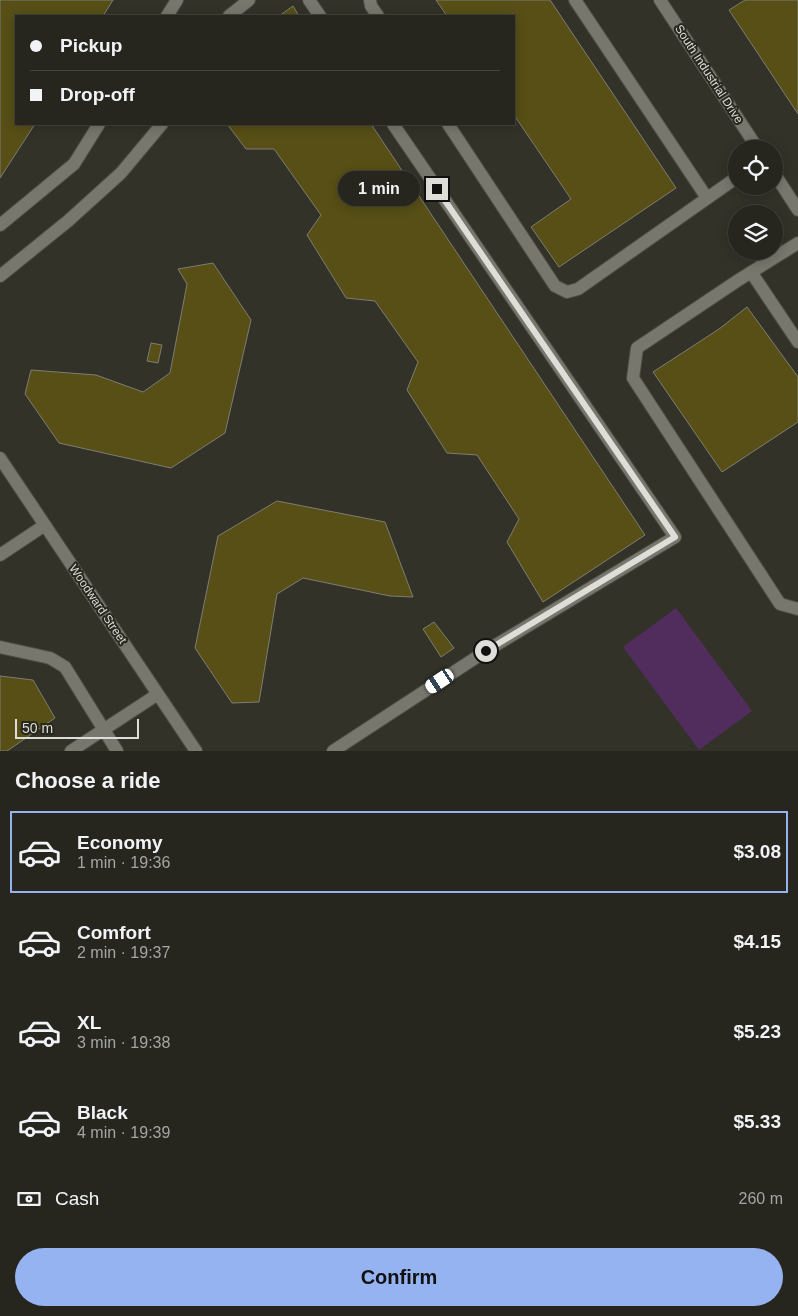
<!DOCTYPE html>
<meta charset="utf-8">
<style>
:root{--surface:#26261f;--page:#2e2e28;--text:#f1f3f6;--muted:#a4a5a4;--line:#42433d;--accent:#95b2f1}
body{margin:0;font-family:Helvetica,sans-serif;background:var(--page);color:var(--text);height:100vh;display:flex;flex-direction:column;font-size:19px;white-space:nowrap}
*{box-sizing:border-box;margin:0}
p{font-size:16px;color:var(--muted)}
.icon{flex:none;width:28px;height:28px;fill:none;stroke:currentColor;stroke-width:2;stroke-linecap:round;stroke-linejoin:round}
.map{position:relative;height:751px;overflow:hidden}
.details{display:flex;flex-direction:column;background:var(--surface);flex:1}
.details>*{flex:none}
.guide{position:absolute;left:15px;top:15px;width:500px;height:110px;border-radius:0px;box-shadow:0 2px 12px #0003,0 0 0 1px var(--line);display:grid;align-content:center;height:110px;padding:0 15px;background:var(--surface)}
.fabs{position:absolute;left:728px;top:140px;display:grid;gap:10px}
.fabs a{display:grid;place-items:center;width:55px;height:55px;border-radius:50%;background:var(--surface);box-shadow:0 2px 12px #0003,0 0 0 1px var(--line);font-size:25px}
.scale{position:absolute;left:15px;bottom:12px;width:124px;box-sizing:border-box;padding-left:5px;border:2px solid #deddd8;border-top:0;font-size:14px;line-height:18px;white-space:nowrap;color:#deddd8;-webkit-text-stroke:4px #29281f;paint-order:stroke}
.end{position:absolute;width:22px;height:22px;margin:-11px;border:6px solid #deddd8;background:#111;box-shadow:0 0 0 2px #111}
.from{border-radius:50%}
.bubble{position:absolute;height:35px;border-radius:18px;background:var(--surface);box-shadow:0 2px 12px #0003,0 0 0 1px var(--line);font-size:16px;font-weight:700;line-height:35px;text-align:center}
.car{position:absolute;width:15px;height:30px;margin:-15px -8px;border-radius:6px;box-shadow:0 0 4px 1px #0007;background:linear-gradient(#fff 24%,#345 0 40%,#fff 0 76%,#345 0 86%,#fff 0)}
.guide b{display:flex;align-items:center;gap:18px;height:48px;font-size:19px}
.guide b+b{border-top:1px solid var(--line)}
.guide i{width:12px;height:12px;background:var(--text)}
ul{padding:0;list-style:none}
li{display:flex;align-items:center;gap:15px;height:82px;margin:0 10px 8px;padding:0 5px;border:2px solid transparent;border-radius:0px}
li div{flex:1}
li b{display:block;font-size:19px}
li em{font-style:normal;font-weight:700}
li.current{border-color:var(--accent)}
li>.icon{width:45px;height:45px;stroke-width:1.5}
h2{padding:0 15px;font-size:22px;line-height:60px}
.pay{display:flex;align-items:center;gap:12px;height:55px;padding:0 15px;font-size:19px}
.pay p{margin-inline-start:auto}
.action{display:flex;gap:10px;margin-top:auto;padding:10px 15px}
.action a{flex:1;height:58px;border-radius:30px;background:var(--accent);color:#111;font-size:20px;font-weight:700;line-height:58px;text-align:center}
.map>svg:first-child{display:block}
</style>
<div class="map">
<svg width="798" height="751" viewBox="0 0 798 751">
<rect width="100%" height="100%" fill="#333229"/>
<!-- green -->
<path fill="#502d5c" d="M676,608L752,711L699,750L623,647Z"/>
<!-- building -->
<path fill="#574f16" stroke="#7e7d73" d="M0,0H113L103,16H16V124H35L0,178Z
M436,0H550L676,188L559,267L531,227L571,199L514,115V16H447Z
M745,0H798V114L729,10Z
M293,6L299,16H279Z
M227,124H371L645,535L543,602L507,542L519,519L477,455L447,453L407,390L418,362L375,301L346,298L307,235L321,215L274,149H246Z
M213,263L251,320L225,433L171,468L59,443L25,394L31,370L96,375L143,392L170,373L187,284L178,269Z
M747,307L798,377V422L722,472L653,372L719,329Z
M151,343L162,345L158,363L147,361Z
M277,501L385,522L413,597L390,596L303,578L277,594L259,702L232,703L195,648L218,536Z
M434,622L454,648L441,657L423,629Z
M0,676L33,680L55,718L7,751H0Z"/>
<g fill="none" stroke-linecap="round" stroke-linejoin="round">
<!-- minor casing -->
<g stroke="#4e4d45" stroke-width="14">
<path id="minor" d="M309,0L320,16
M370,0L371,6L378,16
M575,0L707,198
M660,0L758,149
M167,16L177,0
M229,16L249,0
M448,124L555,286L567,292L578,289L736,178
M774,173L798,210
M0,225L74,164L99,124
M798,243L737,281L637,348L633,378L780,604L798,609
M751,272L798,342
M0,276L68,221L121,173L162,124
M0,458L196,751
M0,555L45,525
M0,647L50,658L65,667L117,751
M71,751L158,694
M333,751L486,651L675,537L393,124"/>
</g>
<!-- minor -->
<use href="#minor" stroke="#78776d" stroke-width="12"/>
</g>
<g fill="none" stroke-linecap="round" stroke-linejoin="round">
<!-- route -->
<path stroke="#deddd8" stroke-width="6" d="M437,189L675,537L486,651"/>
</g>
<g text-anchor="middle" stroke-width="4" stroke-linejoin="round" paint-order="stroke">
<!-- street labels -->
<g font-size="12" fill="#deddd8" stroke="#29281f">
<text transform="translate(709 74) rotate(57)" y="4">South Industrial Drive</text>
<text transform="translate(98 604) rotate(56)" y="4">Woodward Street</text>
</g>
</g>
</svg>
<div class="fabs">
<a><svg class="icon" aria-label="locate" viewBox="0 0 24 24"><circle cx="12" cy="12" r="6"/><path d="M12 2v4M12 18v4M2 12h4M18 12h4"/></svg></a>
<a><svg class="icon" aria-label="layers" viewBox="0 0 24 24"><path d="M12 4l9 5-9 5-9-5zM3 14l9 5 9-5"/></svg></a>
</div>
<div class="scale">50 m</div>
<i class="end from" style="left:486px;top:651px"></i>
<i class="end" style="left:437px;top:189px"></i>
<div class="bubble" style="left:338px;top:171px;width:82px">1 min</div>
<i class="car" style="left:440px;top:681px;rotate:236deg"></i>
<div class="guide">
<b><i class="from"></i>Pickup</b>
<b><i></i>Drop-off</b>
</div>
</div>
<section class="details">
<h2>Choose a ride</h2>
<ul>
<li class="current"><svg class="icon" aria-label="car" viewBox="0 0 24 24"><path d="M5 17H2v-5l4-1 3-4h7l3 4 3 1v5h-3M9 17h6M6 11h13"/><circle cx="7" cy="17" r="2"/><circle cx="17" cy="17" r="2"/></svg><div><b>Economy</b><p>1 min · 19:36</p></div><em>$3.08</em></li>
<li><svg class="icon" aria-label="car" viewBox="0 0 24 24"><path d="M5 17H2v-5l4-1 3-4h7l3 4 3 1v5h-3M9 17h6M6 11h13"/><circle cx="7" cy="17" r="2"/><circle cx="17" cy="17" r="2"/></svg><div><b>Comfort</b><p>2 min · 19:37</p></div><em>$4.15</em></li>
<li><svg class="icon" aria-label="car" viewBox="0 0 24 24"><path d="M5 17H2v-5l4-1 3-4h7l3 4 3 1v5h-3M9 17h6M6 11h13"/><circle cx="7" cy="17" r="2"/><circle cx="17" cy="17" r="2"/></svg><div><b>XL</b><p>3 min · 19:38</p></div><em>$5.23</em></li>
<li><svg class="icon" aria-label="car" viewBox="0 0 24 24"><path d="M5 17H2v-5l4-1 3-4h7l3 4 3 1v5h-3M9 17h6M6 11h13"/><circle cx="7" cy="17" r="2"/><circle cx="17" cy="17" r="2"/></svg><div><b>Black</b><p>4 min · 19:39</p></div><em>$5.33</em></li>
</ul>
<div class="pay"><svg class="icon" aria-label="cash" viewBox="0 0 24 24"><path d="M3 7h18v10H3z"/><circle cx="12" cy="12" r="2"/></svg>Cash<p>260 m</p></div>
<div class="action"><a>Confirm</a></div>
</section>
